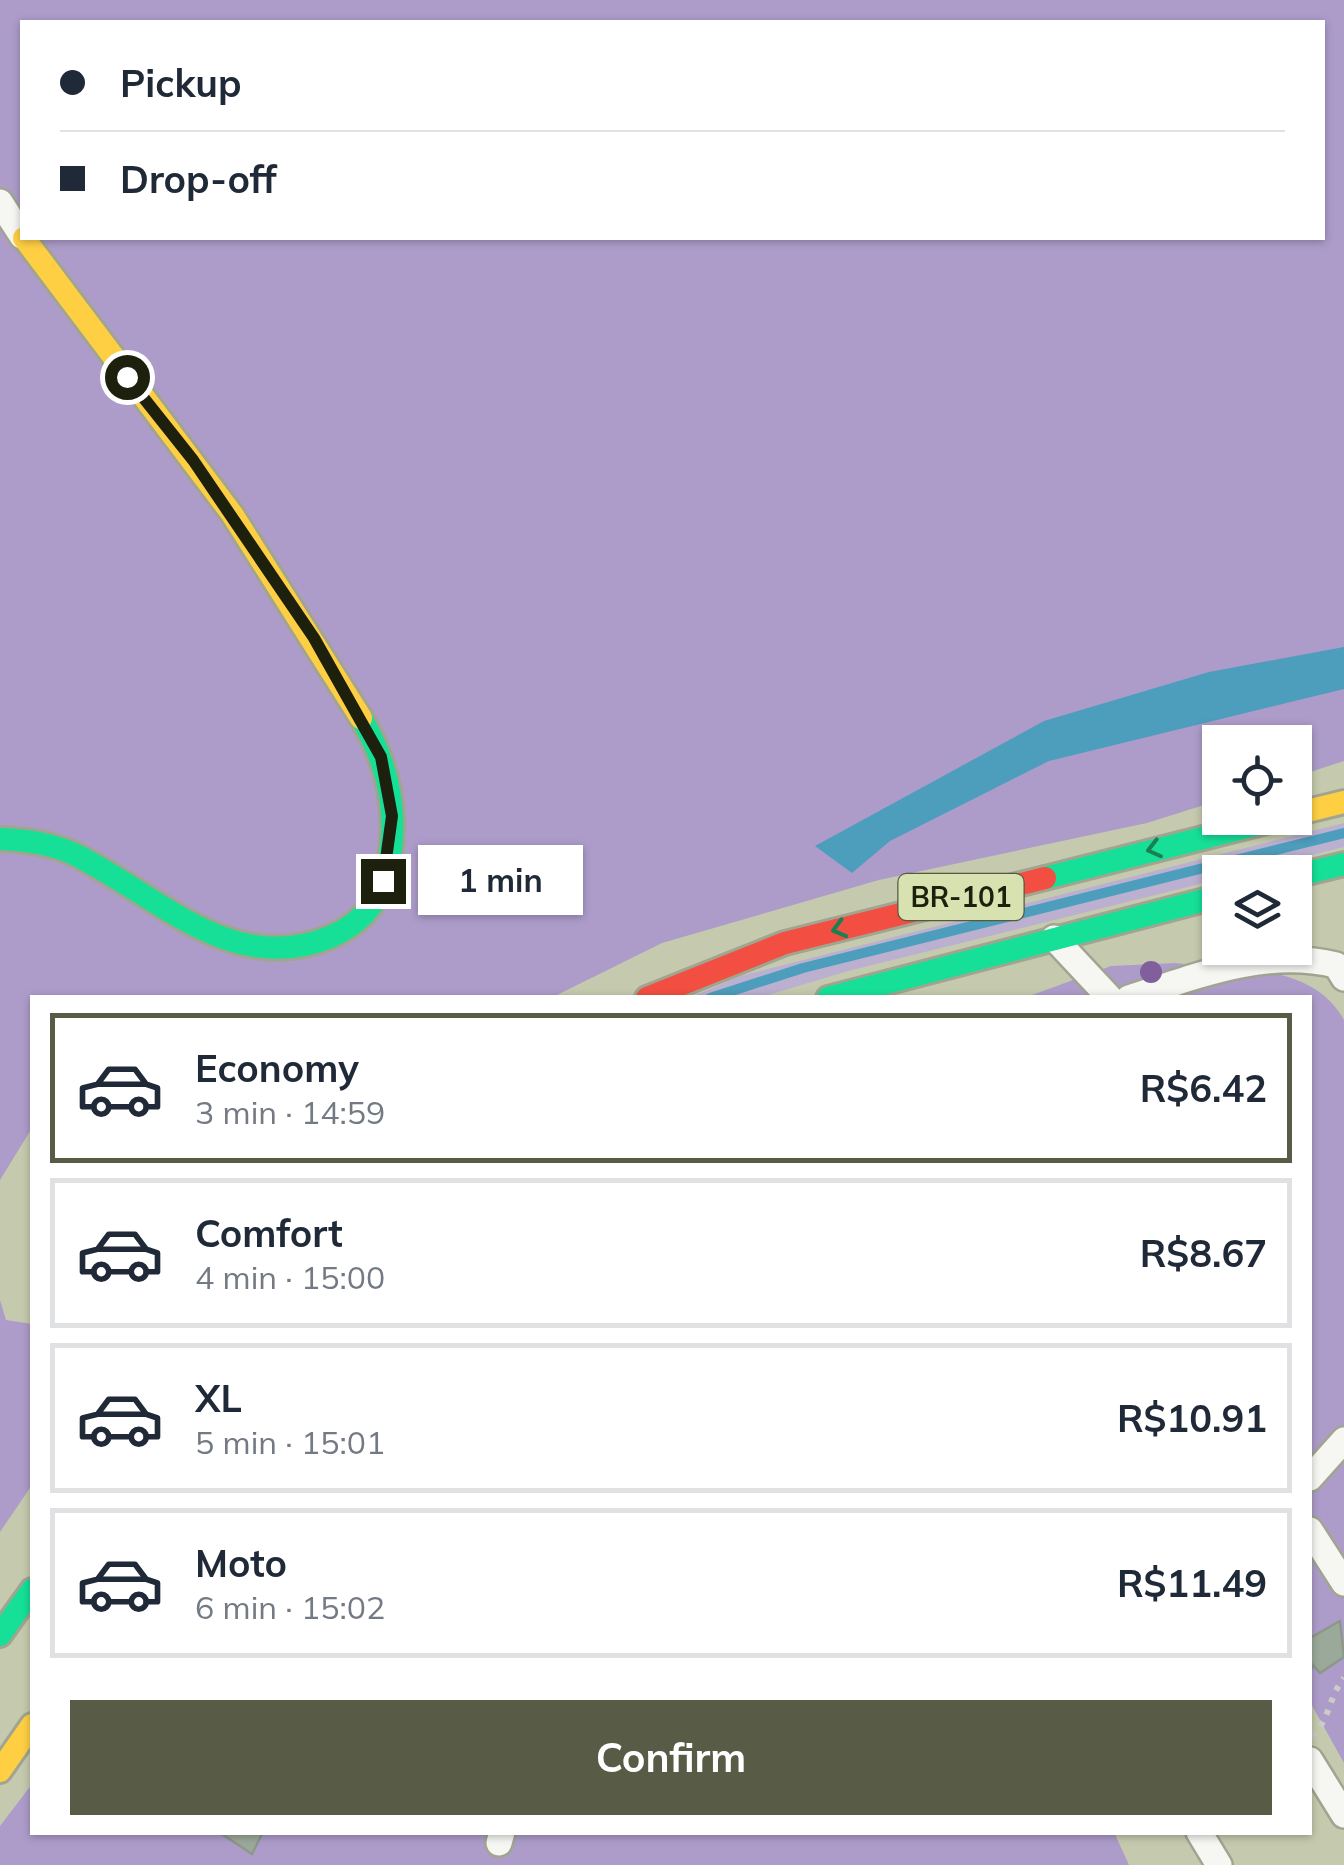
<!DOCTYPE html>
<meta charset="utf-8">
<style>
:root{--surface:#fff;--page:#f2f2f3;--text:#1f2937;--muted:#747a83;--line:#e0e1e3;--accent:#585c46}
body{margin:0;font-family:Mulish,sans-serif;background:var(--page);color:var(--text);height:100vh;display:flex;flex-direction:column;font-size:38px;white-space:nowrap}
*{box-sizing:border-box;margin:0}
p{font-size:32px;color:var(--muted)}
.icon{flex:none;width:55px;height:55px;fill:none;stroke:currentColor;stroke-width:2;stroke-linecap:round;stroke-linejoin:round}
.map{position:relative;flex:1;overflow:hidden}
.details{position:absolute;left:30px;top:995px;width:1282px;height:840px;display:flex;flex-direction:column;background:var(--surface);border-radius:0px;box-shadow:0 2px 8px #0004}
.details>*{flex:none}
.banner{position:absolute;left:20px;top:20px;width:1305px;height:220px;border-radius:0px;box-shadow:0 2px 8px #0004;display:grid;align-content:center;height:220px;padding:0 40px;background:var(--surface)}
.fabs{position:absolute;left:1202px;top:725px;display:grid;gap:20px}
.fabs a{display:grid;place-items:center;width:110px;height:110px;border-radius:0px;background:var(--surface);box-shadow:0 2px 8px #0004;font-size:50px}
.end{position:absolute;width:45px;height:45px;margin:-22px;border:12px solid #1d200d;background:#fff;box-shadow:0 0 0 5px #fff}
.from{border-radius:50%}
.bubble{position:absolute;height:70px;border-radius:0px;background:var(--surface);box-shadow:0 2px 8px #0004;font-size:32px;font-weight:700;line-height:70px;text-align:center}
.banner b{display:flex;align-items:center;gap:35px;height:95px;font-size:38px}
.banner b+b{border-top:2px solid var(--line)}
.banner i{width:25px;height:25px;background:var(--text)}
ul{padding:18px 0 0;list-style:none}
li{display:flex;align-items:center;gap:30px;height:150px;margin:0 20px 15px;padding:0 20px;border:5px solid var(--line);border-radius:0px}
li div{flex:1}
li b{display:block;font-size:38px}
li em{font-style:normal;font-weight:700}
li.active{border-color:var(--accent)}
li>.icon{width:90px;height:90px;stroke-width:1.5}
.button{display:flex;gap:20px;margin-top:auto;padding:20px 40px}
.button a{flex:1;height:115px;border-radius:0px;background:var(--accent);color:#fff;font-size:40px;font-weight:700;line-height:115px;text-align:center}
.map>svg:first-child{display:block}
</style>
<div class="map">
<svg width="1344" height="1865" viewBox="0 0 1344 1865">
<rect width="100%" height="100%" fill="#c5caaf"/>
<!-- green -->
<path fill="#bbb0d0" d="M1344,823V847L1244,872H1220V879L848,971L762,997L689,998L740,976Z"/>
<!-- forest -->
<path fill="#ad9cca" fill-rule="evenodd" d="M0,0H1344V761L1295,777V742H1220V800L1147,823L879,880L662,943L553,997L32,998V1128L0,1180ZM22,22H1322V238H22Z
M1175,963C1233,970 1313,962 1344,1020V1763L1310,1702V998H1024L1111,966Z
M0,1300L6,1320L32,1324V1485L0,1532Z
M32,1784V1832H1114L1129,1865H0V1826Z"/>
<!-- water -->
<path fill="#4d9dbc" d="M1344,647V689L1049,761L890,841L852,873L815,846L1044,721L1209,672Z"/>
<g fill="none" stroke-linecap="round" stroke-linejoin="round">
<!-- stream -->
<path stroke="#4d9dbc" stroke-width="10" d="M710,998L803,968L1344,833"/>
</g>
<!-- building -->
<path fill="#9ba99a" stroke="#8b988a" stroke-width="2.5" d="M1340,1621L1344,1657L1320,1673L1313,1665L1310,1672V1638Z
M219,1832H263L252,1854Z"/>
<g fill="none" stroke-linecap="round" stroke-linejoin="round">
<!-- street casing -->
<g stroke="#a1a590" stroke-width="30">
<path id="street" d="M0,202L22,236
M1054,938L1110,998
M1129,998C1197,976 1264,948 1336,965L1344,978
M1310,1478L1344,1440
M1310,1530L1344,1583
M1310,1760L1344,1815
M1199,1832L1219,1865
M499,1843L502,1832"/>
</g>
<!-- fast casing -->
<g stroke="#a1a590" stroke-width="28">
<path id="fast" d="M0,839C26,840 50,843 74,854C156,894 232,978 330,937C358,925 376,907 385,878C401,822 390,767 361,718
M1295,876L1344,864
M1045,878L1282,818
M828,998L1220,896
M0,1635L32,1590"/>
</g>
<!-- slow casing -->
<g stroke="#a1a590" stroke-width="28">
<path id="slow" d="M24,238L232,514L361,718
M1295,814L1344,802
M0,1771L32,1725"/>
</g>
<!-- jam casing -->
<g stroke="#a1a590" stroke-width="28">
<path id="jam" d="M647,998L785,943L1045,878"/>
</g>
<!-- path -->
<path stroke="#cbcdc4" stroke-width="6" stroke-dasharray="5 8" stroke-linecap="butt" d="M1312,1736C1331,1718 1328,1698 1344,1678"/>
<!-- street -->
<use href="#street" stroke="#f6f7f3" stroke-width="25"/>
<!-- fast -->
<use href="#fast" stroke="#16e098" stroke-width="22"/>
<!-- slow -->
<use href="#slow" stroke="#ffcf43" stroke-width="22"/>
<!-- jam -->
<use href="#jam" stroke="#f24e42" stroke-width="22"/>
</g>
<!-- trees -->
<circle fill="#815e9c" cx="1151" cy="972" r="11"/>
<!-- one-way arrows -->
<defs><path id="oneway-chevron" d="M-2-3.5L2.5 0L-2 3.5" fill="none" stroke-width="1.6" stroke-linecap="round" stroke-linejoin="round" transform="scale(2.5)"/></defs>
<g stroke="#1a8052">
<use href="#oneway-chevron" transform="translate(1154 849) rotate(166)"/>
<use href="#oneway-chevron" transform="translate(839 929) rotate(165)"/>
</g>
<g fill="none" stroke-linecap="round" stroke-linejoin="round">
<!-- route -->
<path stroke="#1d200d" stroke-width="12" d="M127,377L193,460L314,638L381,757L392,816L383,881"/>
</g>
<g text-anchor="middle" stroke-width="10" stroke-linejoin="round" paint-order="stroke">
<!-- shield labels -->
<rect fill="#d8e2b1" stroke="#555a3e" stroke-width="2.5" x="898.5" y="874" width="125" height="46" rx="8"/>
<g font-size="28" font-weight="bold" fill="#1d200d">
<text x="961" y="907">BR-101</text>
</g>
</g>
</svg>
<div class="fabs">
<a><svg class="icon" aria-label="locate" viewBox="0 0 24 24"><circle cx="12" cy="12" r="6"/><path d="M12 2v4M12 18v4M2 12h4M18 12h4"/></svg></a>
<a><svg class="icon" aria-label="layers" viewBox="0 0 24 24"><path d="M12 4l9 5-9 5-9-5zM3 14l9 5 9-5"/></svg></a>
</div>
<i class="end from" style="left:127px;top:377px"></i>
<i class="end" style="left:383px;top:881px"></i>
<div class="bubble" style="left:418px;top:845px;width:165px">1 min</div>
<div class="banner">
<b><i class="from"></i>Pickup</b>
<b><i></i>Drop-off</b>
</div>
<section class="details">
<ul>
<li class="active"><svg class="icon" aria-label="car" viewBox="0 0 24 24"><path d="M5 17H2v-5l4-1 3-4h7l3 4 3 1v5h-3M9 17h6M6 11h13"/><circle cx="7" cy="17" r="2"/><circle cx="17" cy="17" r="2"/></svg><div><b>Economy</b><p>3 min · 14:59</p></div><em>R$6.42</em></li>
<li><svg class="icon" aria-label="car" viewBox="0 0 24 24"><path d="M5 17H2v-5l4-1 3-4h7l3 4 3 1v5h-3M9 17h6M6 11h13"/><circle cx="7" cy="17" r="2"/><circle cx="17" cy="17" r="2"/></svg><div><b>Comfort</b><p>4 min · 15:00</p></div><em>R$8.67</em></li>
<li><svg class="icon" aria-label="car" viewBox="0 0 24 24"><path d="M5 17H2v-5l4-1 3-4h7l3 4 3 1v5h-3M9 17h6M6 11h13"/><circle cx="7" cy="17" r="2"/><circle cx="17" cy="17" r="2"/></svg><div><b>XL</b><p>5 min · 15:01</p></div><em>R$10.91</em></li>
<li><svg class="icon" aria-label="car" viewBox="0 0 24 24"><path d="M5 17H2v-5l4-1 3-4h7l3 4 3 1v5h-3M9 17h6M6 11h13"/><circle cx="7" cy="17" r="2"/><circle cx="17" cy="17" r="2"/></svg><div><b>Moto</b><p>6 min · 15:02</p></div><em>R$11.49</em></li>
</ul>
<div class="button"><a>Confirm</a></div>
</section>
</div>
